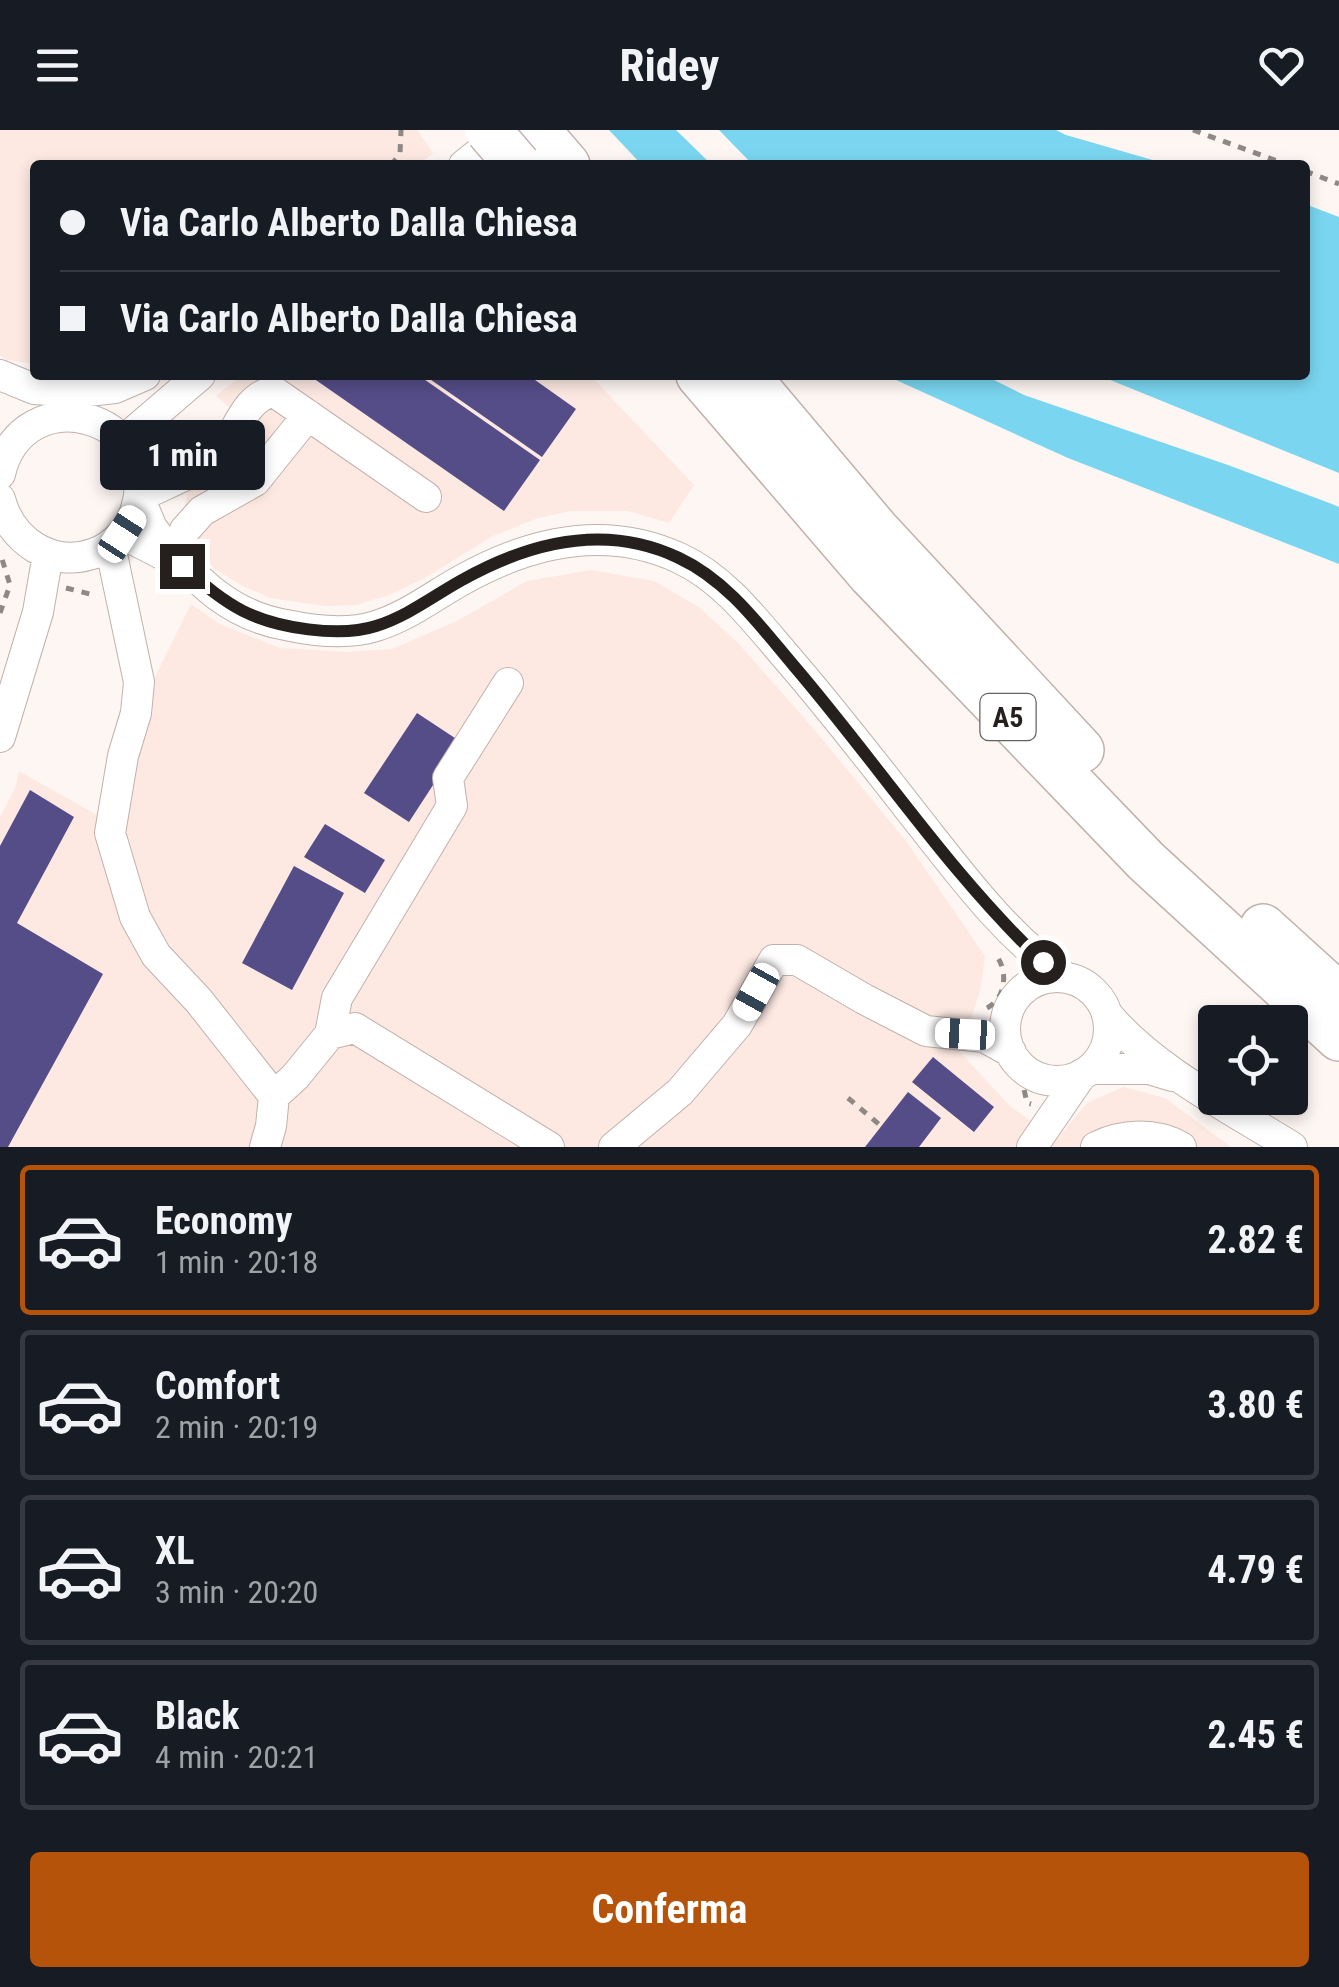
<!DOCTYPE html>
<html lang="it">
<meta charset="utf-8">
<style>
:root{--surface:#171b24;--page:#20242c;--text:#f1f3f6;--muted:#9ea1a6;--line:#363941;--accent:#b45309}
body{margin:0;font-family:"Roboto Condensed",sans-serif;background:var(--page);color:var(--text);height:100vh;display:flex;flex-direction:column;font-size:38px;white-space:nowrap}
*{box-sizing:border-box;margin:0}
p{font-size:32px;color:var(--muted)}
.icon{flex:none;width:55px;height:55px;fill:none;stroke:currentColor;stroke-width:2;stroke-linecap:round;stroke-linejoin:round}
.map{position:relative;height:1017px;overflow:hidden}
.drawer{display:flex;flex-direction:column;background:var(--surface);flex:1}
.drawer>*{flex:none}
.banner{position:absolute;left:30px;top:30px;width:1280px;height:220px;border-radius:10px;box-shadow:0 5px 15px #0003;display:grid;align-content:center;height:220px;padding:0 30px;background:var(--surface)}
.fabs{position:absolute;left:1198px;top:875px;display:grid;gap:20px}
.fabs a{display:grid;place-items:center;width:110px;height:110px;border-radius:10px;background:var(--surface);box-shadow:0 5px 15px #0003;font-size:50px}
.end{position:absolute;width:45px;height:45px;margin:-22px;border:12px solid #251f1d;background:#fff;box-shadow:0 0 0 5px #fff}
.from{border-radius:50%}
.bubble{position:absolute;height:70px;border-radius:10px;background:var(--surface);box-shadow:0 5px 15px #0003;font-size:32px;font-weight:700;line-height:70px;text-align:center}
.car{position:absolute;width:30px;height:60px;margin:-30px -15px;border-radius:12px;box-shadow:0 0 8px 2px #0007;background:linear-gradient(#fff 24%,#345 0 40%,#fff 0 76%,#345 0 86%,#fff 0)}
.banner b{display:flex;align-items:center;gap:35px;height:95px;font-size:38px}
.banner b+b{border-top:2px solid var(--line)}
.banner i{width:25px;height:25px;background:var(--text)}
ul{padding:18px 0 0;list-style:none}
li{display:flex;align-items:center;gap:30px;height:150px;margin:0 20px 15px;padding:0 10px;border:5px solid var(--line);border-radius:10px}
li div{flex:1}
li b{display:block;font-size:38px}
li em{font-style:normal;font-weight:700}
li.on{border-color:var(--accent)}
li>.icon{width:90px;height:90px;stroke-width:1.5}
.cta{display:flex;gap:20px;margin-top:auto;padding:20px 30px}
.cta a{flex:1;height:115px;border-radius:10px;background:var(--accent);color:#fff;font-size:40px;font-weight:700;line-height:115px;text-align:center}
header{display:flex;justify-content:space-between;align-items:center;height:130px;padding:0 30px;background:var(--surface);font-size:45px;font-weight:700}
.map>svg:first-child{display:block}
</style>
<header><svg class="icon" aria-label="menu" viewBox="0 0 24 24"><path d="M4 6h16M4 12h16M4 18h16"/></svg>Ridey<svg class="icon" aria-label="heart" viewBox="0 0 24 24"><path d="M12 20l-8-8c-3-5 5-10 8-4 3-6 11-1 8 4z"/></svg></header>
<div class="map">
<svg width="1339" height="1017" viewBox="0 0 1339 1017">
<rect width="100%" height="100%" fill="#fdf6f3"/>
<!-- built -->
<path fill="#fde9e2" d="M0,0H417L433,23L419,35H35V234L7,230L0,225Z
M241,245H590L694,355L669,393L628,381H571L538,388L493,406L423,449L389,465L356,475L325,476L270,468L241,455L215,439L175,400L182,391L188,360L185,353L235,327L230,278L216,266Z
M591,440L654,451L700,478L738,513L813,598L906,711L985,826L980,861L960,922L1011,977L1057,1009L1087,973L1123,957L1165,968L1231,1017H0V688L15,658L19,641L95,684L125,691L150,557L191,474L220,494L280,518L347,522L392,519L457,491L527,451Z"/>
<!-- water -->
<path fill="#7ad6f0" d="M609,0H676L712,35H642Z
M719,0H1056L1066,5L1170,35H753Z
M1305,74L1339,87V343L1098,245H1305Z
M885,245H984L1024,265L1228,335L1332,374L1339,377V434L1068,328Z"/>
<!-- building -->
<path fill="#544d88" d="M315,245H418L540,330L504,381L313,248Z
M424,245H528L576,279L542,327Z
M417,583L461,612L409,692L364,663Z
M30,660L74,687L17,793L103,844L8,1017H0V716Z
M325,694L385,730L365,763L304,727Z
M294,736L344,763L292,860L242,833Z
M933,927L994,977L974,1002L912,952Z
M908,962L941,988L919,1017H865Z"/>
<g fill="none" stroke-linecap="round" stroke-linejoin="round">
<!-- minor casing -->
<g stroke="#c1b1ab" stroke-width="32">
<path id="minor" d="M464,35L508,0
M0,245L34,259L79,262L115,258L145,245
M123,311L200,245
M137,336L196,320L210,314
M0,344C22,247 164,283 136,379C130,399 114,416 95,423C52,439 11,411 0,369
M185,400L202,381L255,351L308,285
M122,404C142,414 164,424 182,436C195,445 205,456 217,465C237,480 262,491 286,495C314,501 348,505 376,496C408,486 433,466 462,450C530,412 605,394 679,428C725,449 756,492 789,530C833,581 875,635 917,689C962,746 1006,806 1066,848
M110,415L139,552L136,583L123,626L110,703L135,787L156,825L199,871L274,966L271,996L265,1017
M174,426L152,398L139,367C162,355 198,342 217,325C239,304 241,270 273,261L426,367
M0,607L38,482L48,424
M1005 899a52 52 0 1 1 104 0a52 52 0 1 1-104 0Z
M1107,884C1151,938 1233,980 1292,1017
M330,904L337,868L452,676L448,648L508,553
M1091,939H1149L1172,946
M274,966L295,947L330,904L355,898L549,1017
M614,1017L680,962L737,895L774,830H797L864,869L926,901L984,907L1011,922
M1032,1017L1082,944
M1096,1017C1122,1004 1155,1002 1181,1017"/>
</g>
<!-- highway casing -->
<g stroke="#c1b1ab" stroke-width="48">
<path id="highway" d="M537,0L567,35
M699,245L871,445L1146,731L1339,908
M746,245L876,399L1081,620
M1263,797L1339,866"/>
</g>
<!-- path -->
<path stroke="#8f8986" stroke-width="5" stroke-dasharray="8 8" stroke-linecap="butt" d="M1193,0L1288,35
M391,35L400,24L401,0
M1305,41L1339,54
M66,458L90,464L94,461
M0,483L10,455L2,429
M987,878C1005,869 1008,844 998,828
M1019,945L1022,950L1027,973L1031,974
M848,968L881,996"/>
<!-- minor -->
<use href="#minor" stroke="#fff" stroke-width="30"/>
<!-- highway -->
<use href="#highway" stroke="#fff" stroke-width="45"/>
<!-- highway-bridge casing -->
<g stroke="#c1b1ab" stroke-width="48" stroke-linecap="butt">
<path id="highway-bridge" d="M488,0L518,35"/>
</g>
<!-- highway-bridge -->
<use href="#highway-bridge" stroke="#fff" stroke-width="45"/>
</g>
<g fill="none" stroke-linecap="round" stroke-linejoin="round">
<!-- route -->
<path stroke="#251f1d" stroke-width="12" d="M182,436C201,452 220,469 243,481C277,498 339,508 376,496C408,486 433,466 462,450C530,412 606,393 679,428C728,451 760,496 794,536C878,634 949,743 1043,832"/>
</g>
<g text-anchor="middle" stroke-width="10" stroke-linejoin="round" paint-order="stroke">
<!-- shield labels -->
<rect fill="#fff" stroke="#666261" stroke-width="2.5" x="980.5" y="564" width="55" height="46" rx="8"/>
<g font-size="28" font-weight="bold" fill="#251f1d">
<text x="1008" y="597">A5</text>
</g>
</g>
</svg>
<div class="fabs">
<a><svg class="icon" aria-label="locate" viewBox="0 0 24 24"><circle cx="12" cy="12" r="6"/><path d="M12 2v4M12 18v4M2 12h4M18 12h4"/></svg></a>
</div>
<i class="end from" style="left:1043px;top:832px"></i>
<i class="end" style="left:182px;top:436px"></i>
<div class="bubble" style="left:100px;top:290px;width:165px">1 min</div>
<i class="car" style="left:122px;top:404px;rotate:33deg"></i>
<i class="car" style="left:756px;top:862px;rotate:209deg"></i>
<i class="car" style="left:965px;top:904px;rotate:273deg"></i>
<div class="banner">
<b><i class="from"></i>Via Carlo Alberto Dalla Chiesa</b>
<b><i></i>Via Carlo Alberto Dalla Chiesa</b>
</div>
</div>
<section class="drawer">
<ul>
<li class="on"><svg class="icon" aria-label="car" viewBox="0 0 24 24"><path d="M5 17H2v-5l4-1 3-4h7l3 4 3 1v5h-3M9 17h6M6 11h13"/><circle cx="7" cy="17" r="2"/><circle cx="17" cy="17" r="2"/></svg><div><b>Economy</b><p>1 min · 20:18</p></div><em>2.82 €</em></li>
<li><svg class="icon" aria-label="car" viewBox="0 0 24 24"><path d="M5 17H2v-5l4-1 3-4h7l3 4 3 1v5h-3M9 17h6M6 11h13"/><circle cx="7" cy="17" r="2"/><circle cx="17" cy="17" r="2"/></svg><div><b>Comfort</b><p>2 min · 20:19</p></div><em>3.80 €</em></li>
<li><svg class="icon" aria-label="car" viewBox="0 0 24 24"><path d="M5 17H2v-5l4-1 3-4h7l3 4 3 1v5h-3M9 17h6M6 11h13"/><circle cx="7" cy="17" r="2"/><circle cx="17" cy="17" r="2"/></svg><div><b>XL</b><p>3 min · 20:20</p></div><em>4.79 €</em></li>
<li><svg class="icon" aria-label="car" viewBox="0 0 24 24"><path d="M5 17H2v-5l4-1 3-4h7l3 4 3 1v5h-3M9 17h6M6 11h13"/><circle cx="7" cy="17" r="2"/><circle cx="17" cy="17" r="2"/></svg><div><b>Black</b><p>4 min · 20:21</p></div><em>2.45 €</em></li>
</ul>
<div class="cta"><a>Conferma</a></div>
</section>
